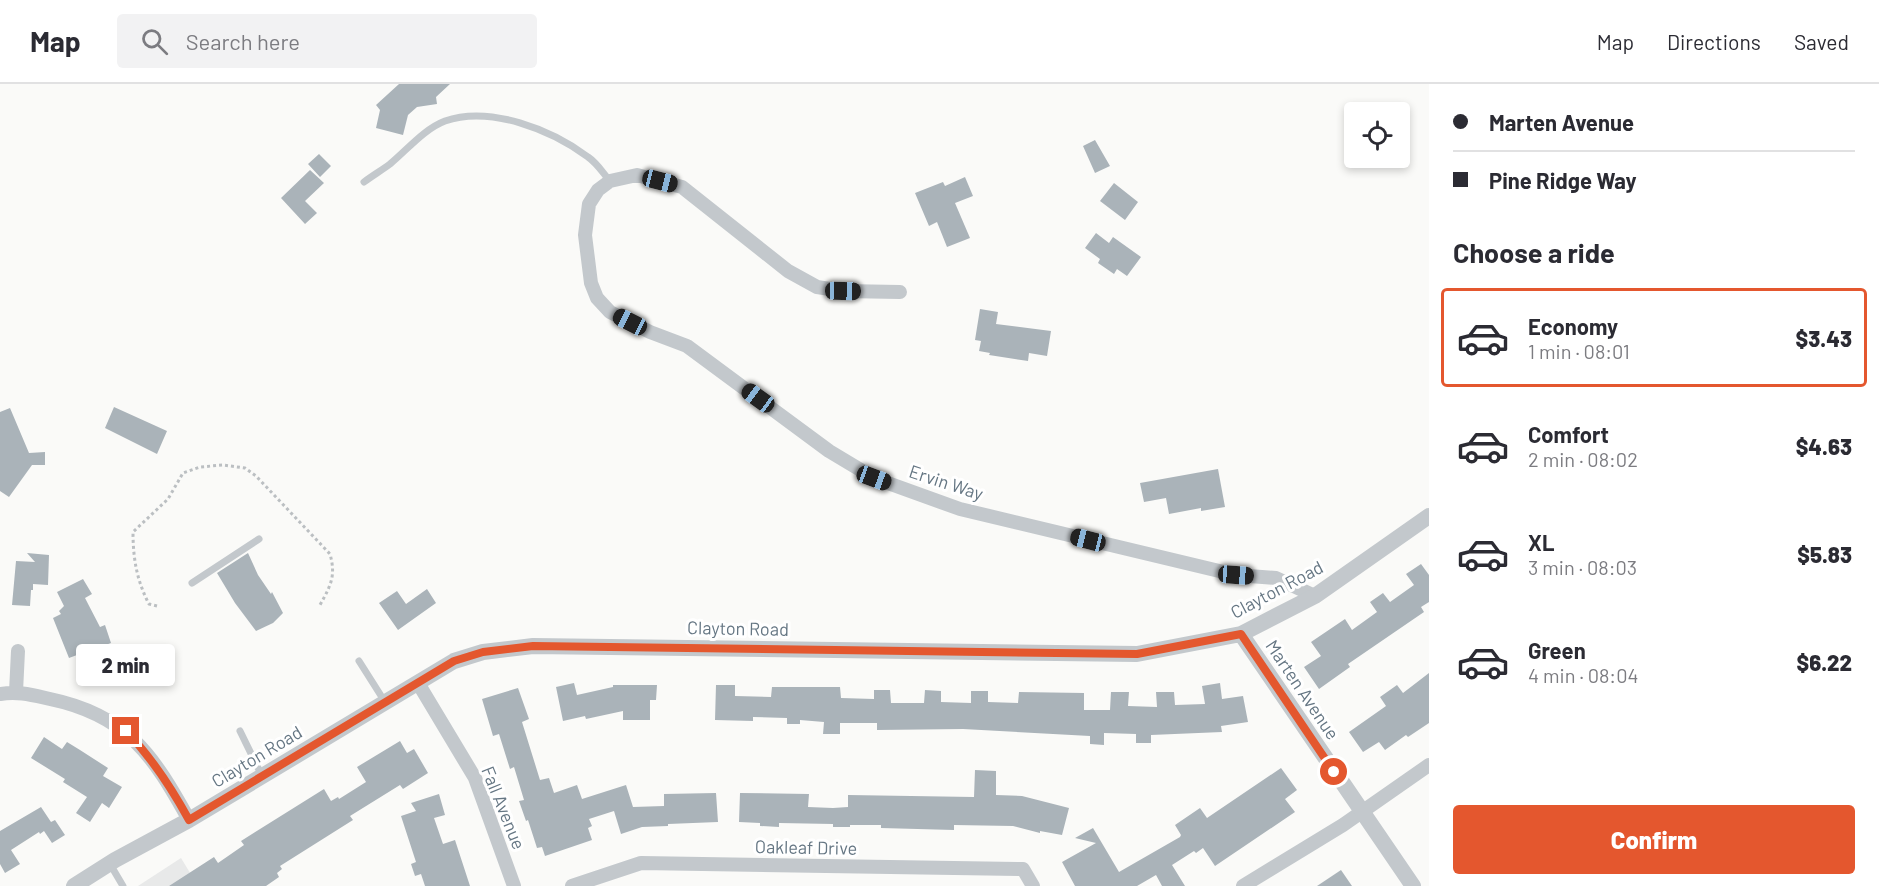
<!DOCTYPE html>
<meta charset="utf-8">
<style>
:root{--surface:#fff;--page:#f2f2f3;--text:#2b2b33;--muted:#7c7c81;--line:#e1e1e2;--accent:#e4572e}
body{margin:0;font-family:Barlow,sans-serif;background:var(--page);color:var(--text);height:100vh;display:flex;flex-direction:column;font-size:22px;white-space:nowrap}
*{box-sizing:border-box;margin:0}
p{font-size:20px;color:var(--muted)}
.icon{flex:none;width:33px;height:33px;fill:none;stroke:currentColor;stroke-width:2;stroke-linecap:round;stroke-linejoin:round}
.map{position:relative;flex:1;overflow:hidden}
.details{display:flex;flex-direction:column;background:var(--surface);width:450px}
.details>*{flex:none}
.banner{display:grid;align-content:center;height:132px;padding:0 24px;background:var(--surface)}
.controls{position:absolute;left:1344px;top:18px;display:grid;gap:12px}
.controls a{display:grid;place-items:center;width:66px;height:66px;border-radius:6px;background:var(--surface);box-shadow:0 3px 9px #0003;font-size:30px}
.end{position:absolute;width:27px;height:27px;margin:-14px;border:8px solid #e4572e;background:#fff;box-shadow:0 0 0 3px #fff}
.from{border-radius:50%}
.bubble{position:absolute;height:42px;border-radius:6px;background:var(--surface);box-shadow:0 3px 9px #0003;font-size:20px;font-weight:800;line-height:42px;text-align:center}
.car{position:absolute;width:18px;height:36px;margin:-18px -9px;border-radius:8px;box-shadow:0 0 4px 2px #0007;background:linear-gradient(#222 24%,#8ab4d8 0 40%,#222 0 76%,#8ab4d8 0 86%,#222 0)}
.banner b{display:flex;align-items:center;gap:21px;height:57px;font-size:22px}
.banner b+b{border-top:2px solid var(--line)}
.banner i{width:15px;height:15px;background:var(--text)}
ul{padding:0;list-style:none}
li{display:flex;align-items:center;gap:18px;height:99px;margin:0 12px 9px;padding:0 12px;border:3px solid transparent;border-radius:6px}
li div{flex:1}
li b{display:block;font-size:22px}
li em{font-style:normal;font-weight:800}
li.active{border-color:var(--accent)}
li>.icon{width:54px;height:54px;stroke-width:1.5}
h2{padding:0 24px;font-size:27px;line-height:72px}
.button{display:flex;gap:12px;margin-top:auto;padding:12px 24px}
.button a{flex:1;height:69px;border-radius:6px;background:var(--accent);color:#fff;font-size:24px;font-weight:800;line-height:69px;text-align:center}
header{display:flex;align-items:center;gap:36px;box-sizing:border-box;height:84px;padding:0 30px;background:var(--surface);border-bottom:2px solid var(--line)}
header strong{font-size:28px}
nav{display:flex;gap:33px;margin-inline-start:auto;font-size:21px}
.search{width:420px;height:54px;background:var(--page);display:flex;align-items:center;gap:15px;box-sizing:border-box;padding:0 21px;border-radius:6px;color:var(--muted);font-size:22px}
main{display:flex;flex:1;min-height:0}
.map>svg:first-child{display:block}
</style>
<header>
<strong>Map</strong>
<div class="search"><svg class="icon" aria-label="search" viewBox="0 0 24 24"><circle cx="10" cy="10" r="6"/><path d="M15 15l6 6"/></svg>Search here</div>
<nav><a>Map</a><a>Directions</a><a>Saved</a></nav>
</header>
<main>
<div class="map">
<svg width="1429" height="802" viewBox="0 0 1429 802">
<rect width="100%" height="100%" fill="#fafaf8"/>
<!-- built -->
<path fill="#e8e9e9" d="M181,774L198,802H138Z"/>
<!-- building -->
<path fill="#aab3b9" d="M399,0H450L436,13L437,20L417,23L408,31L403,51L376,44L380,26L376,21Z
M1095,56L1110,82L1095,89L1083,62Z
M319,70L331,82L320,93L308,80Z
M310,86L324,99L305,117L317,129L305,140L281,114Z
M965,93L973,112L955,119L970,154L947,163L937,138L929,142L915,109L943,98L945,102Z
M1114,99L1138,118L1125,136L1100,117Z
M1096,149L1109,159L1113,153L1141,173L1127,192L1117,185L1114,190L1098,179L1100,175L1085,164Z
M980,225L998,228L996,240L1051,247L1047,272L1029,269L1028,277L989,271L990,269L979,267L981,257L975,256Z
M114,323L167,347L157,370L105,344Z
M10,324L29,369L45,368V381H32L9,413L0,407V328Z
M1218,385L1225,423L1201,427V424L1169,430L1166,414L1144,418L1140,399Z
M27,469L49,471L48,501L33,500V506H31L30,522L12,521L16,477L35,478Z
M248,469L258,491L271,510L272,508L283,529L273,539L256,547L235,519L217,489Z
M1421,480L1429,491V518L1421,523L1424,528L1348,580L1350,583L1319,605L1304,583L1321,572L1311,558L1345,535L1352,546L1377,528L1370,518L1383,509L1390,518L1414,501L1406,490Z
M83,495L92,510L85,514L100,543L105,541L111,559L100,563L108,583L84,591L77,571L69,574L53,534L61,530L59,527L64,522L57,508Z
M427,505L436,519L398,546L379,519L397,507L406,520Z
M1429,589V639L1408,653L1406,651L1385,666L1379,658L1363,668L1349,648L1386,622L1380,613L1397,601L1403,609Z
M574,599L577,611L613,603V601H657L656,616H650V636H623V627L586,635L585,632L563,637L556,603Z
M1220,599L1222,615L1243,612L1248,638L1221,642L1222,648L1151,651V659H1136V650L1104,649V661L1090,660V652L963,645L877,646V639H840V650H823L824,638L800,636V640H787V634L753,633V637L715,636L716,601H735V612L771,613L772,603H840L841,614L874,615V606H890L891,619H924L925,606L941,607V618L971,619V607H988V618L1018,619L1019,608L1084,609V626H1110L1111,608H1129L1128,622L1157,623L1156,608H1174L1175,621L1205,620L1202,602Z
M518,604L529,635L522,638L540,696L549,694L554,709L577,701L582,715L626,701L633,723L664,722V710L716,709L718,738L668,740V742L642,743L621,750L614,727L589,735L592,742L588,744L592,756L545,772L542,763L537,764L528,736L526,737L519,717L524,716L514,683L510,685L499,650L493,652L482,615Z
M44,653L62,665L67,658L80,666L108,684L103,692L122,703L109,724L102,719L90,738L76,729L87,713L63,698L65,695L31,674Z
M400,657L407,669L414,665L428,689L403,705L400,701L350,732L353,736L280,782L282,785L277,789L279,793L266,802H169L214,773L218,779L244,761L241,757L324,705L331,717L338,713L339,715L366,698L357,683Z
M1281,684L1297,706L1285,715L1295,728L1215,782L1203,764L1196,769L1194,767L1172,781L1185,802H1162L1156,791L1137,802H1075L1062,778L1096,759L1075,754L1093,744L1119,788L1180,753L1181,751L1175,741L1200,724L1207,734Z
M975,686L996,687V711L1022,712L1069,724L1062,751L1040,747V749L1013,742L954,741V746L881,744V741H850V743H833V740L779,739V743L760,742V739L739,738L740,709L809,710L808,723L833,724L848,723V711L974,713Z
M439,710L445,731L434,734L443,760L455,756L470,802H425L421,790L415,792L411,780L416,778L401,732L416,727L411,719Z
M41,723L51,738L55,736L65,751L52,759L44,747L40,750L39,748L11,766L20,780L5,789L0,780V747Z
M1341,786L1352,802H1317Z"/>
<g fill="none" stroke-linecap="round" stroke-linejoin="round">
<!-- path -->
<path stroke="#bbbfc2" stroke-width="3" stroke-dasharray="3 3" stroke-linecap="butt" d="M157,522L149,520C137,497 133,475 133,448L168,415L183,389L200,383L223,381L245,384L256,392L330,470C336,492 331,501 320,521"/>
<!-- service -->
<path stroke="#c3c8cc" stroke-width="7" d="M364,98C372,92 382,86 390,80C407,66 424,45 445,37C490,21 552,46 588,73C597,79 603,89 610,97
M192,499L259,455
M359,577L385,618
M240,647L262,692
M110,780L123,802"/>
<!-- minor -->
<path stroke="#c3c8cc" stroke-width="14" d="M900,208L843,207L817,203L788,187L682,103L637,91L610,97L598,106L589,120L585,151L591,199L597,214L610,228L650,248L687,262L829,367L874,394L960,425L1236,491L1276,494L1315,512
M418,599L475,694L514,802
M16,608L18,567
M0,610C18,607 32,611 50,615C127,631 153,671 189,736
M572,802L641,779L1023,785L1033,802
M1243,802L1343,741L1429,681"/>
<!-- tertiary -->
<path stroke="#c3c8cc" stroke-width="16" d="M1241,550L1413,802
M74,802L115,776L189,736L454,577L483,568L533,562L1137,570L1241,550L1315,512L1429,432"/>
</g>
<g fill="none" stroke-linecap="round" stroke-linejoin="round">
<!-- route -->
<path stroke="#e4572e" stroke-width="8" d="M126,647C152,674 171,703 189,736L454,577L483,568L533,562L1137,570L1241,550L1334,688"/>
</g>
<g text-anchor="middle" stroke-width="6" stroke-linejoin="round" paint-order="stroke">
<!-- street labels -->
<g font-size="18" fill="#657683" stroke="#fff">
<text transform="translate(946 399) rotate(18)" y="6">Ervin Way</text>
<text transform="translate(1277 506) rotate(-28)" y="6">Clayton Road</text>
<text transform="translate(738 545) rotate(1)" y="6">Clayton Road</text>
<text transform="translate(1302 606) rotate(56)" y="6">Marten Avenue</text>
<text transform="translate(257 673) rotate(-31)" y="6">Clayton Road</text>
<text transform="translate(503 724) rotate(68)" y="6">Fall Avenue</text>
<text transform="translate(806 764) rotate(1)" y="6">Oakleaf Drive</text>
</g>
</g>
</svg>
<div class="controls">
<a><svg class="icon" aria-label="locate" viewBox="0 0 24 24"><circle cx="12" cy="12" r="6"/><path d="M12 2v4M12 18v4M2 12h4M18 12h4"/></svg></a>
</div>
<i class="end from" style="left:1334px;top:688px"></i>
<i class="end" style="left:126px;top:647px"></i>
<div class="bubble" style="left:76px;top:560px;width:99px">2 min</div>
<i class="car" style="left:660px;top:97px;rotate:104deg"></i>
<i class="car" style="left:843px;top:207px;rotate:91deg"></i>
<i class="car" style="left:630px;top:238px;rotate:297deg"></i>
<i class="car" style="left:758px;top:314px;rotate:306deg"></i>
<i class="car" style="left:874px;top:394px;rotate:110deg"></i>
<i class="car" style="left:1088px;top:456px;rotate:284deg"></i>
<i class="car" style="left:1236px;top:491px;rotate:94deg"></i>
</div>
<section class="details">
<div class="banner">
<b><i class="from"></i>Marten Avenue</b>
<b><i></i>Pine Ridge Way</b>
</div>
<h2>Choose a ride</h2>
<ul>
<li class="active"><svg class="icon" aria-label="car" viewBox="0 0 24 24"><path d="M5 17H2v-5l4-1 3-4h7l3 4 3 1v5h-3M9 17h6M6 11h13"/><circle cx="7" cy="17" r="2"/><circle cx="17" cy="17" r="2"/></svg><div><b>Economy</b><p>1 min · 08:01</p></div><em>$3.43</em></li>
<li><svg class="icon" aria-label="car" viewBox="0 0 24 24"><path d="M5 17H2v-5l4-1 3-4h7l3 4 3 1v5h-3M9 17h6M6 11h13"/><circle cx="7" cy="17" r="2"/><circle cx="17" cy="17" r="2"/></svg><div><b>Comfort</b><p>2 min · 08:02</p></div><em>$4.63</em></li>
<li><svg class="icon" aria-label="car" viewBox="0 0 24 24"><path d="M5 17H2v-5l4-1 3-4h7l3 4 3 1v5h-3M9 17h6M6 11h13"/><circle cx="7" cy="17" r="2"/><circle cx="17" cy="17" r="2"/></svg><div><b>XL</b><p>3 min · 08:03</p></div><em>$5.83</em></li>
<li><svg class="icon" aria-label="car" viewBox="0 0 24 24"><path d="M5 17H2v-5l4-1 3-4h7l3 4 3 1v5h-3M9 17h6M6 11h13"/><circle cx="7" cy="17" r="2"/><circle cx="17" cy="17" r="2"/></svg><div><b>Green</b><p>4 min · 08:04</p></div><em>$6.22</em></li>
</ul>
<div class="button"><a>Confirm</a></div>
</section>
</main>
